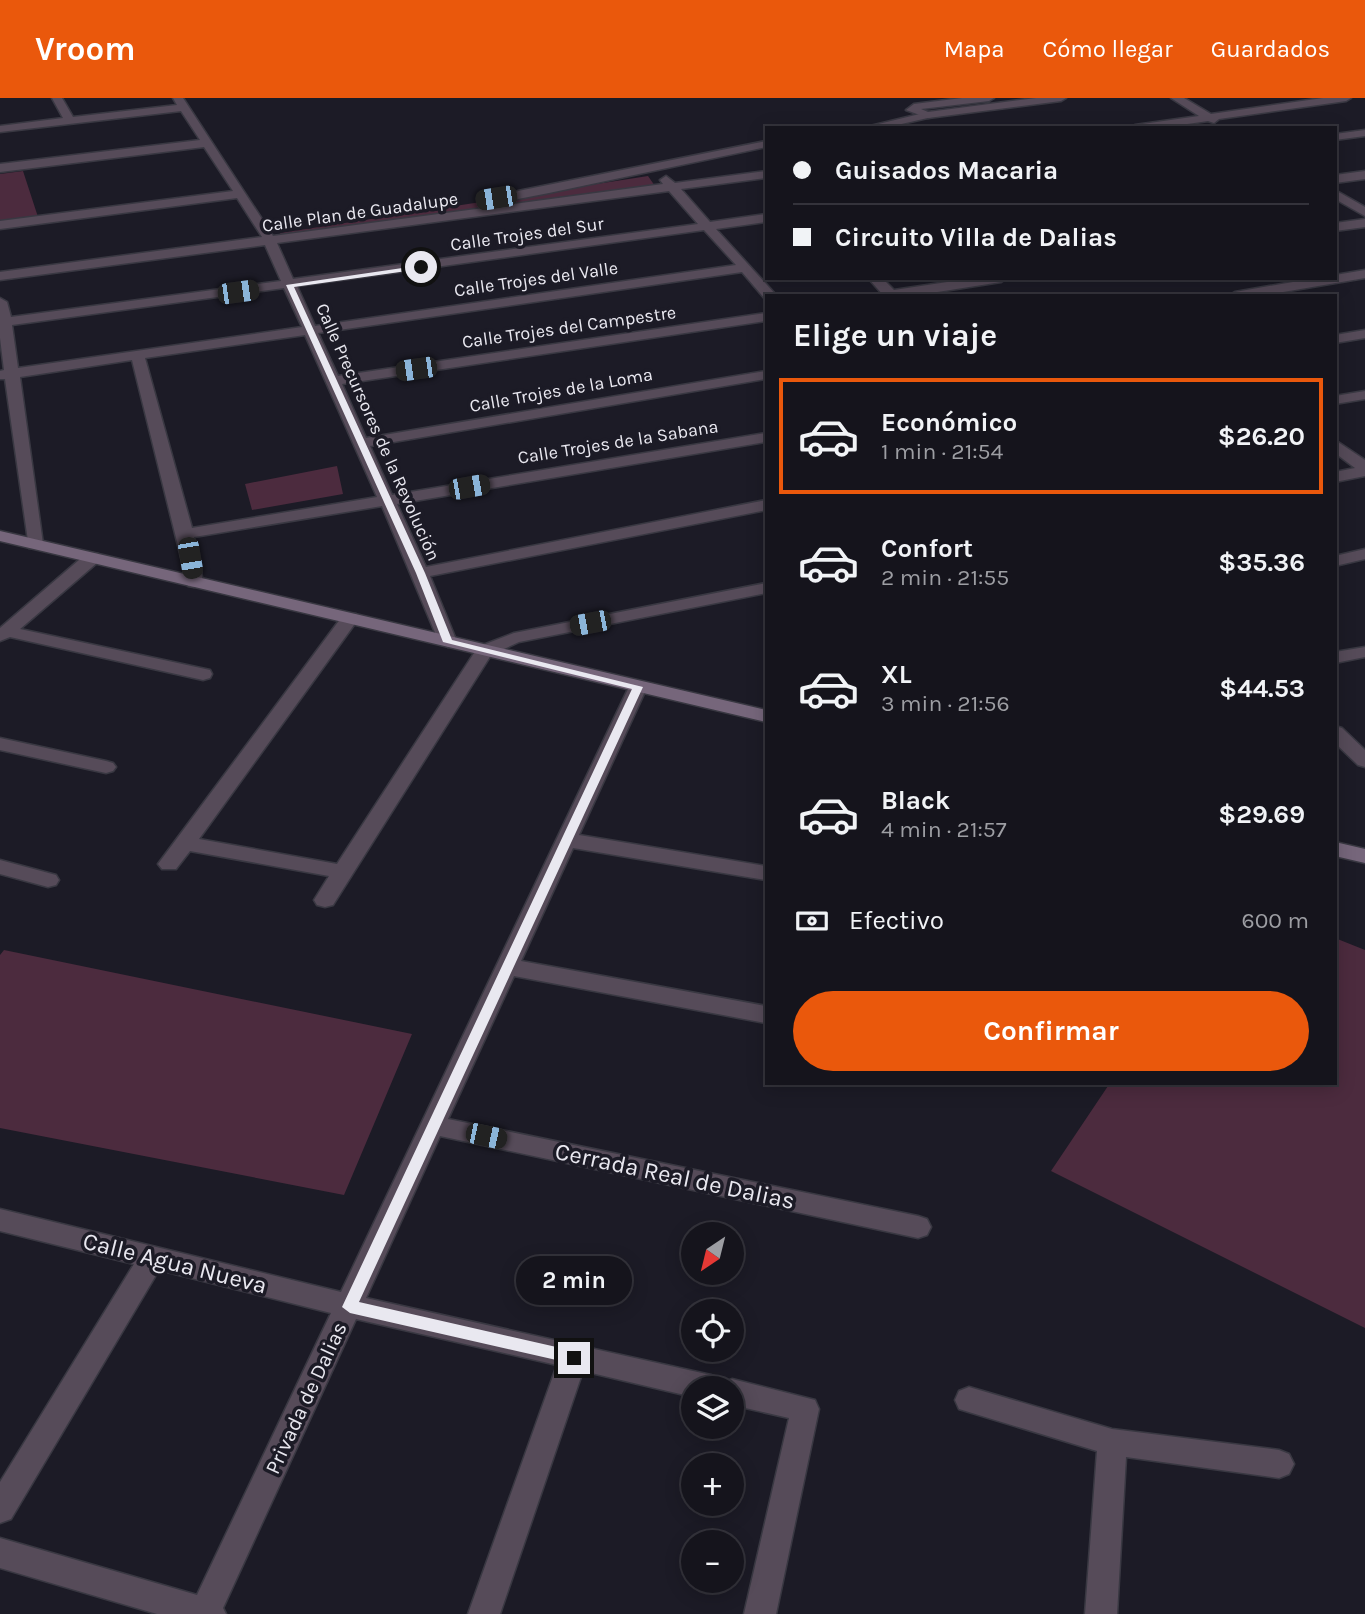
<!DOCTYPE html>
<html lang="es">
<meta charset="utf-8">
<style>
:root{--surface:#15141c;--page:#222129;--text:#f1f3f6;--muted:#9d9ea3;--line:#34333b;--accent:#ea580c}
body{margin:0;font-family:Karla,sans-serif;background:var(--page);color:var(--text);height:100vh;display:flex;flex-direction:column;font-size:26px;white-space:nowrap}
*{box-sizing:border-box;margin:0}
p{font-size:23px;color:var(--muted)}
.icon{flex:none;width:38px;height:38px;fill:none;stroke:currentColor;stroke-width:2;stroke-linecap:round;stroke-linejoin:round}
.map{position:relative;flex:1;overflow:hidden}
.details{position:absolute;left:765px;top:196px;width:572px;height:791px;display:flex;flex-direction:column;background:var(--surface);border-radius:0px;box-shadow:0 4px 18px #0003,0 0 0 2px var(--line)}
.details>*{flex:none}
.top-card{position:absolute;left:765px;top:28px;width:572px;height:154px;border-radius:0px;box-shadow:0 4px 18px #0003,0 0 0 2px var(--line);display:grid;align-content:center;height:154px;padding:0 28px;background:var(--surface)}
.needle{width:46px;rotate:215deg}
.fabs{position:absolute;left:681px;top:1124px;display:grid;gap:14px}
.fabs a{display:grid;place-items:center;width:63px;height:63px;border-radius:50%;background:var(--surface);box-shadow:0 4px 18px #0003,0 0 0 2px var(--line);font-size:35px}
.end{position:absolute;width:32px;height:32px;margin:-16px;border:9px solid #e9e8f0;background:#111;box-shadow:0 0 0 4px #111}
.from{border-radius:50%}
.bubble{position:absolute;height:49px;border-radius:24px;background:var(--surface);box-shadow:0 4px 18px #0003,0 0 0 2px var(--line);font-size:23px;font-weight:700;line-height:49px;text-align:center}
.car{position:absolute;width:21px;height:42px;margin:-21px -10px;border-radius:9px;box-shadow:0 0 5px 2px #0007;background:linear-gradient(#222 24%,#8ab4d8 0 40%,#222 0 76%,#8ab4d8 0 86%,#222 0)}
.top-card b{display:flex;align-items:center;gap:24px;height:66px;font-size:26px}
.top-card b+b{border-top:2px solid var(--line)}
.top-card i{width:18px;height:18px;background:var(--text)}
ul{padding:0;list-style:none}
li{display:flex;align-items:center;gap:21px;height:116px;margin:0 14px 10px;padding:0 14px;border:4px solid transparent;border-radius:0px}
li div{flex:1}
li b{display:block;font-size:26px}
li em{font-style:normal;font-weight:700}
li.selected{border-color:var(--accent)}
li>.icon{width:63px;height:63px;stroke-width:1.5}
h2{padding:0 28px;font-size:32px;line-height:84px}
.pay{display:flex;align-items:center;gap:18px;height:77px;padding:0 28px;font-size:26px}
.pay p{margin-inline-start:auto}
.cta{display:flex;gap:14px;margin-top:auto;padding:14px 28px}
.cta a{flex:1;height:80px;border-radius:42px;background:var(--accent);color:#fff;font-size:28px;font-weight:700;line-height:80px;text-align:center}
header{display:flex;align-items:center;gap:42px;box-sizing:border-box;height:98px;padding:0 35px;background:var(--accent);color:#fff}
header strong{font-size:33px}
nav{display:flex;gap:38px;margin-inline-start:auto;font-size:24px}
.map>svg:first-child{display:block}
</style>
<header>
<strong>Vroom</strong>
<nav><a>Mapa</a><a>Cómo llegar</a><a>Guardados</a></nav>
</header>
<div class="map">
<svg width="1365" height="1516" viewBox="0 0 1365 1516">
<rect width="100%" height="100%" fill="#1c1b26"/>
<!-- green -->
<path fill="#4c2b3e" d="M23,73L38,119L0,124V76Z
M648,78L655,88L282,139L280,135Z
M337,368L343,396L252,412L245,386Z
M1335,840L1365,852V1230L1051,1073L1110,985H1335Z
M4,852L412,936L344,1097L0,1030V857Z"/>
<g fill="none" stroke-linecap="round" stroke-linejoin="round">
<!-- minor casing -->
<g stroke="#393842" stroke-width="3">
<path id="minor" d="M52,0H62L73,19L177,7L173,0H183L273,138L663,86L660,82L666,78L675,85L766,73V80L681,91L710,124L766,116V124L716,131L777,198H766L765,201L742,174L318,235L338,278L766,215V223L342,286L366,340L766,273V281L370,348L392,397L766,335V344L397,406L426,469L766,402V412L430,478L457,544L448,549L439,544L382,408L194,439L203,484L194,489L188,488L132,262L20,279L43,446L41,450H29L5,281H0V273L4,272L0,240V200L7,204L11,219L281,183L265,147L0,182V174L262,139L237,100L0,131V123L233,93L204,49L0,74V66L200,42L181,13L0,34V28L63,20ZM669,93L698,126L293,181L277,145ZM704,132L736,167L315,228L297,188ZM284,190L302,229L18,270L12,227ZM305,237L377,399L192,430L145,260Z
M1171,0H1184L1211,16L1323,0H1351L1346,3L1219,21L1214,25L1208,23L1160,30H1130L1135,27L1199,18Z
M928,14L932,15V19L884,30H862Z
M1365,32V38L1335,42V36Z
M766,43V49L549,95L518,101L512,97L518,93Z
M1365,73V81L1335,85V77Z
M1335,92L1365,109V118L1335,101Z
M1365,121V129L1335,133V125Z
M1365,172V180L1260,198H1228L1235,194L1316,180H1335V177Z
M868,180H882L894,192L974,180H1007L1001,184L912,198H884Z
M1365,232V240L1335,245V237Z
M1365,293V301L1335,306V298Z
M1335,342L1365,362V378L1335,384V374L1355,370L1335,355Z
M1365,451V461L1335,468V458Z
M92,455L98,456L100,460L98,464L20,531L210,572L212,576L210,580L203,582L10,539L0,543V530L86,456Z
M766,485V495L519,544L491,557L333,807L325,809L317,807L314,802L329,778L190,753L176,771H162L158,766L344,516H356L359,520L199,741L337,766L478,549L514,535Z
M1365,549V559L1335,565V554Z
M638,583L647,589L579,737L766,768V782L573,750L521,863L766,908V925L514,878L448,1021L918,1118L927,1121L931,1129L927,1137L918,1140L440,1038L366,1200L711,1277L721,1281L723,1285L732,1281L815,1302L819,1311L776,1516H744L789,1320L732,1307V1290H693V1299L583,1273L500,1516H468L557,1267L356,1221L223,1510L226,1516H157L0,1470V1440L197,1497L331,1215L159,1172L11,1421L0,1425V1384L134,1166L0,1133V1111L341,1194L629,589Z
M1335,628L1342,630L1365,652V669L1358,667L1335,645Z
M0,640L106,663L113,665L116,669L113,673L106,675L0,652Z
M0,762L56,777L59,782L56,787L48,789L0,776Z
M969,1289L1112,1331L1279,1352L1289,1356L1294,1366L1289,1376L1279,1380L1126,1359L1117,1516H1085L1097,1353L959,1311L955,1302L959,1293Z"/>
</g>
<!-- tertiary casing -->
<g stroke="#393842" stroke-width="3">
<path id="tertiary" d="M962,0H994L989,3L921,11L928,14L1036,0H1066L1061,3L928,20L906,12L914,6Z"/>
</g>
<!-- secondary casing -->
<g stroke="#393842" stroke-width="3">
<path id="secondary" d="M0,433L766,612V624L0,443Z
M1335,744L1365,751V765L1335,758Z"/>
</g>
<!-- minor -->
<use href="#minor" fill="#564b59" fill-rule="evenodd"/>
<!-- tertiary -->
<use href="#tertiary" fill="#564b59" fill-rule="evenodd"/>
<!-- secondary -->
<use href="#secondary" fill="#76667b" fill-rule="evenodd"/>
</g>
<!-- route -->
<path fill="#e9e8f0" d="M423,167L421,171L294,189L425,475L452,542L643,589L359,1204L574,1253L582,1260L574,1266L350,1215L342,1209L632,591L443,544L416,475L286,187Z"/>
<g text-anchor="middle" stroke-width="7" stroke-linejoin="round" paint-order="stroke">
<!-- far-street labels -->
<g font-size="18" fill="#e9e8f0" stroke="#1c1b26">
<text transform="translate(360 114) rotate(-8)" y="6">Calle Plan de Guadalupe</text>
<text transform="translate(527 136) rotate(-8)" y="6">Calle Trojes del Sur</text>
<text transform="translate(536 181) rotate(-8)" y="6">Calle Trojes del Valle</text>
<text transform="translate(569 229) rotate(-8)" y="6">Calle Trojes del Campestre</text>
<text transform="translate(561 292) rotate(-10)" y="6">Calle Trojes de la Loma</text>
<text transform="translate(378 334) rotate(66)" y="6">Calle Precursores de la Revolución</text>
<text transform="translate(618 344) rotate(-9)" y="6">Calle Trojes de la Sabana</text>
</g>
<!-- street labels -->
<g font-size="21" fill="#e9e8f0" stroke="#1c1b26">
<text transform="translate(306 1300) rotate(-65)" y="7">Privada de Dalias</text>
</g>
<!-- near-street labels -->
<g font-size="24" fill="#e9e8f0" stroke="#1c1b26">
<text transform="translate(675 1078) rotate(12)" y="8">Cerrada Real de Dalias</text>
<text transform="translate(175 1165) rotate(14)" y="8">Calle Agua Nueva</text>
</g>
</g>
</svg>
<div class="fabs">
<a><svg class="needle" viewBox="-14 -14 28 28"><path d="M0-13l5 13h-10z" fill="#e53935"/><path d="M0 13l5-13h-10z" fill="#9d9ea3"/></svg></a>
<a><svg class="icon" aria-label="locate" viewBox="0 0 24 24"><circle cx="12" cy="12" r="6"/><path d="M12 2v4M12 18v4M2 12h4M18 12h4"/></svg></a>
<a><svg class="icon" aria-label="layers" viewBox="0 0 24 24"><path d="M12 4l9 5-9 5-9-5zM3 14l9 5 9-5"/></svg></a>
<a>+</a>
<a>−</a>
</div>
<i class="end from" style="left:421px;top:169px"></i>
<i class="end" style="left:574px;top:1260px"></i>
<div class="bubble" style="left:516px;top:1158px;width:116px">2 min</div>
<i class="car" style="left:496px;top:100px;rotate:261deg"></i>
<i class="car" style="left:238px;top:194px;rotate:82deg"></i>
<i class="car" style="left:416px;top:271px;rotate:262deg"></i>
<i class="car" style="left:469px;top:389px;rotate:80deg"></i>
<i class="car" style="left:190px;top:460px;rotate:170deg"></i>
<i class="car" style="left:590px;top:525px;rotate:259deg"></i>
<i class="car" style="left:486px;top:1038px;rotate:102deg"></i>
<div class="top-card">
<b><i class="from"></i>Guisados Macaria</b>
<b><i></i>Circuito Villa de Dalias</b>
</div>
<section class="details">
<h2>Elige un viaje</h2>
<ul>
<li class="selected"><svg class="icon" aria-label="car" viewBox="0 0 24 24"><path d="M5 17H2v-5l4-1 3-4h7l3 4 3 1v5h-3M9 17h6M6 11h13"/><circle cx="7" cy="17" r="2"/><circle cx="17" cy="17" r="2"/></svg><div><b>Económico</b><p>1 min · 21:54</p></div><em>$26.20</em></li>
<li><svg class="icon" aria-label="car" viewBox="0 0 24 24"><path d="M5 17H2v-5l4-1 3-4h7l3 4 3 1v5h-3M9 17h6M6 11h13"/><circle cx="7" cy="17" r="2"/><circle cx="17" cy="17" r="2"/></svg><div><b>Confort</b><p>2 min · 21:55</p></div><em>$35.36</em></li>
<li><svg class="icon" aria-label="car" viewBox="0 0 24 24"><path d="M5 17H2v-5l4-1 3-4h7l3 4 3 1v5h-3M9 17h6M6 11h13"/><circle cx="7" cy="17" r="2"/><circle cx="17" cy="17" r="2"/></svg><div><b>XL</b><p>3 min · 21:56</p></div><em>$44.53</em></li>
<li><svg class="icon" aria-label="car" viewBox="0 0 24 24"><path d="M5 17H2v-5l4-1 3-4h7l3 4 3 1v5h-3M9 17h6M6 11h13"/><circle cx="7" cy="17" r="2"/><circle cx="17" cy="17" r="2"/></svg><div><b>Black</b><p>4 min · 21:57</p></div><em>$29.69</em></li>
</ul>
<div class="pay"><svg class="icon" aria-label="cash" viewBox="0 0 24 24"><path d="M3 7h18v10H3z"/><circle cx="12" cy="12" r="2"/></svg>Efectivo<p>600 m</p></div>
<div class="cta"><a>Confirmar</a></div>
</section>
</div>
